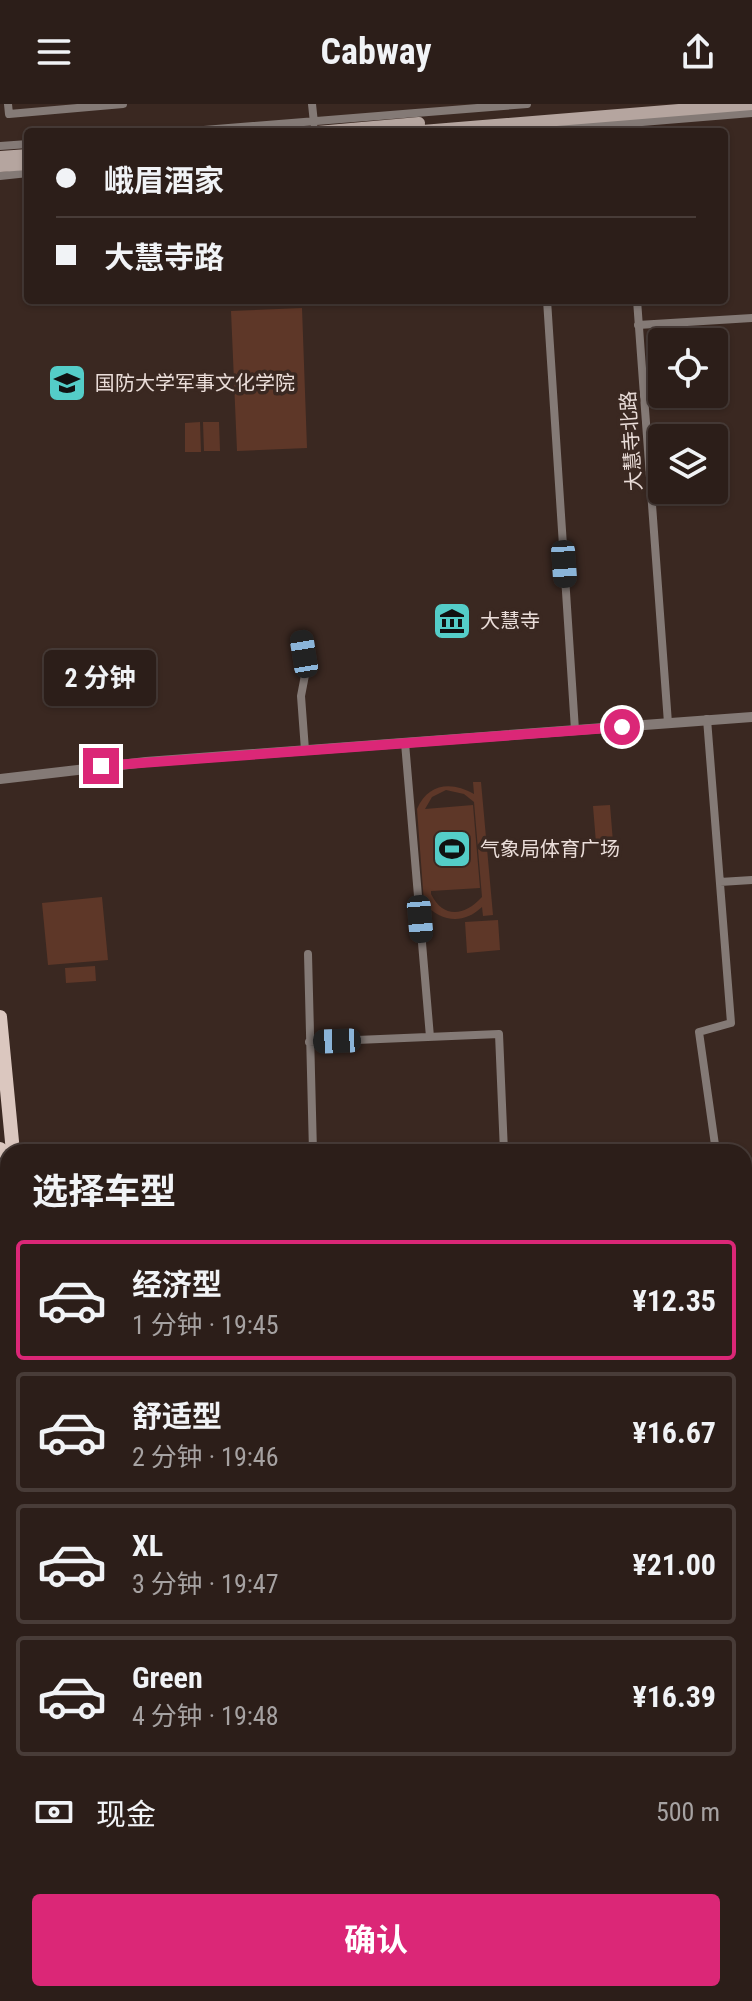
<!DOCTYPE html>
<html lang="zh">
<meta charset="utf-8">
<style>
:root{--surface:#2c1e19;--page:#342722;--text:#f1f3f6;--muted:#a6a2a2;--line:#483c38;--accent:#db2777}
body{margin:0;font-family:"Roboto Condensed","Noto Sans SC",sans-serif;background:var(--page);color:var(--text);height:100vh;display:flex;flex-direction:column;font-size:30px;white-space:nowrap}
*{box-sizing:border-box;margin:0}
p{font-size:26px;color:var(--muted)}
.icon{flex:none;width:44px;height:44px;fill:none;stroke:currentColor;stroke-width:2;stroke-linecap:round;stroke-linejoin:round}
.map{position:relative;flex:1;overflow:hidden}
.details{position:absolute;left:0px;top:1040px;width:752px;height:858px;display:flex;flex-direction:column;background:var(--surface);border-radius:24px 24px 0 0;box-shadow:0 2px 6px #0004,0 0 0 2px var(--line)}
.details>*{flex:none}
.banner{position:absolute;left:24px;top:24px;width:704px;height:176px;border-radius:8px;box-shadow:0 2px 6px #0004,0 0 0 2px var(--line);display:grid;align-content:center;height:176px;padding:0 32px;background:var(--surface)}
.tools{position:absolute;left:648px;top:224px;display:grid;gap:16px}
.tools a{display:grid;place-items:center;width:80px;height:80px;border-radius:8px;background:var(--surface);box-shadow:0 2px 6px #0004,0 0 0 2px var(--line);font-size:40px}
.end{position:absolute;width:36px;height:36px;margin:-18px;border:10px solid #db2777;background:#fff;box-shadow:0 0 0 4px #fff}
.from{border-radius:50%}
.bubble{position:absolute;height:56px;border-radius:8px;background:var(--surface);box-shadow:0 2px 6px #0004,0 0 0 2px var(--line);font-size:26px;font-weight:700;line-height:56px;text-align:center}
.car{position:absolute;width:24px;height:48px;margin:-24px -12px;border-radius:10px;box-shadow:0 0 6px 2px #0007;background:linear-gradient(#222 24%,#8ab4d8 0 40%,#222 0 76%,#8ab4d8 0 86%,#222 0)}
.banner b{display:flex;align-items:center;gap:28px;height:76px;font-size:30px}
.banner b+b{border-top:2px solid var(--line)}
.banner i{width:20px;height:20px;background:var(--text)}
ul{padding:0;list-style:none}
li{display:flex;align-items:center;gap:24px;height:120px;margin:0 16px 12px;padding:0 16px;border:4px solid var(--line);border-radius:8px}
li div{flex:1}
li b{display:block;font-size:30px}
li em{font-style:normal;font-weight:700}
li.on{border-color:var(--accent)}
li>.icon{width:72px;height:72px;stroke-width:1.5}
h2{padding:0 32px;font-size:36px;line-height:96px}
.pay{display:flex;align-items:center;gap:20px;height:88px;padding:0 32px;font-size:30px}
.pay p{margin-inline-start:auto}
.action{display:flex;gap:16px;margin-top:auto;padding:16px 32px}
.action a{flex:1;height:92px;border-radius:8px;background:var(--accent);color:#fff;font-size:32px;font-weight:700;line-height:92px;text-align:center}
header{display:flex;justify-content:space-between;align-items:center;height:104px;padding:0 32px;background:var(--surface);font-size:36px;font-weight:700}
.map>svg:first-child{display:block}
</style>
<header><svg class="icon" aria-label="menu" viewBox="0 0 24 24"><path d="M4 6h16M4 12h16M4 18h16"/></svg>Cabway<svg class="icon" aria-label="share" viewBox="0 0 24 24"><path d="M12 15V3M7 8l5-5 5 5M5 13v7h14v-7"/></svg></header>
<div class="map">
<svg width="752" height="1897" viewBox="0 0 752 1897">
<rect width="100%" height="100%" fill="#3a2821"/>
<!-- green -->
<path fill="#5e3728" fill-rule="evenodd" d="M302,204L307,344L237,347L231,207Z
M200,318L201,348H185V319Z
M203,318H219L220,347H204Z
M473,678H481L493,811L483,812L482,803C463,821 441,818 424,799L417,705C428,679 452,677 474,690ZM446,686L464,690L474,698L482,793C465,812 443,815 431,790V787L480,784L473,701L425,705L432,693Z
M610,701L613,738L596,739L593,702Z
M102,793L108,856L48,861L42,799Z
M498,816L500,846L467,849L465,818Z
M95,862L96,877L66,879L65,864Z
M0,1297H8V1364L0,1367Z
M744,1551L752,1553V1897H384L382,1890H744Z
M8,1826V1890H52L53,1897H0V1828Z"/>
<g fill="none" stroke-linecap="round" stroke-linejoin="round">
<!-- river -->
<path stroke="#8b5642" stroke-width="12" d="M744,1544L752,1546
M744,1769H752
M0,1837L8,1835"/>
<!-- ferry -->
<path stroke="#fcb89f" stroke-width="2" stroke-dasharray="10 8" stroke-linecap="butt" d="M744,1544L752,1546
M0,1837L8,1835"/>
<!-- minor -->
<path stroke="#847a76" stroke-width="8" d="M8,0L9,10L123,0
M312,0L314,19
M179,28L527,0
M520,28L752,9
M0,42L28,40
M0,72L28,69
M547,196L575,626
M637,196L668,619
M638,221L752,214
M301,533L306,566L301,592L305,646
M707,615L731,919L699,928L716,1048
M405,639L430,933
M720,778L752,776
M308,850L313,1048
M309,938L499,930L504,1048
M744,1526L752,1528
M0,1821L8,1819"/>
<!-- tertiary -->
<path stroke="#847a76" stroke-width="10" d="M0,675L146,658L752,613
M0,1135L8,1123
M0,1158L8,1225
M0,1263L8,1262
M0,1279L8,1278"/>
<!-- secondary -->
<path stroke="#b5a59f" stroke-width="12" d="M317,28L419,19
M410,28L752,0
M0,53L28,51
M0,62L28,60"/>
<!-- primary -->
<path stroke="#dbc7bf" stroke-width="14" d="M0,913L13,1048
M0,1045L8,1122
M85,1890V1897
M97,1890V1897"/>
</g>
<g fill="none" stroke-linecap="round" stroke-linejoin="round">
<!-- route -->
<path stroke="#db2777" stroke-width="10" d="M101,662L622,623"/>
</g>
<!-- icons -->
<defs>
<g id="university-square" transform="scale(2)"><rect x="-9" y="-9" width="18" height="18" rx="4" fill="#54cdc8" stroke="#3a2821"/><path d="M0-5L7-2L0 1L-7-2ZM-4 1L0 2.5L4 1V4Q0 6-4 4Z" fill="#111"/></g>
<g id="museum-square" transform="scale(2)"><rect x="-9" y="-9" width="18" height="18" rx="4" fill="#54cdc8" stroke="#3a2821"/><path d="M0-6L6-3V-2H-6V-3ZM-5-1h2V3h-2ZM-1-1h2V3h-2ZM3-1h2V3H3ZM-6 4H6V6H-6Z" fill="#111"/></g>
<g id="stadium-square" transform="scale(2)"><rect x="-9" y="-9" width="18" height="18" rx="4" fill="#54cdc8" stroke="#3a2821"/><path d="M0-5a6.5 5 0 1 0 0 10a6.5 5 0 1 0 0-10ZM-3.5-1.8h7v3.6h-7Z" fill="#111"/></g>
</defs>
<g fill-rule="evenodd">
<use href="#university-square" x="67" y="279"/>
<use href="#museum-square" x="452" y="517"/>
<use href="#stadium-square" x="452" y="745"/>
</g>
<g text-anchor="middle" stroke-width="7" stroke-linejoin="round" paint-order="stroke">
<!-- poi labels -->
<g font-size="20" fill="#eaddd9" stroke="#3a2821" text-anchor="start">
<text x="95" y="286">国防大学军事文化学院</text>
<text x="480" y="524">大慧寺</text>
<text x="480" y="752">气象局体育广场</text>
</g>
<!-- street labels -->
<g font-size="20" fill="#eaddd9" stroke="#3a2821">
<text transform="translate(631 337) rotate(-94)" y="7">大慧寺北路</text>
</g>
</g>
</svg>
<div class="tools">
<a><svg class="icon" aria-label="locate" viewBox="0 0 24 24"><circle cx="12" cy="12" r="6"/><path d="M12 2v4M12 18v4M2 12h4M18 12h4"/></svg></a>
<a><svg class="icon" aria-label="layers" viewBox="0 0 24 24"><path d="M12 4l9 5-9 5-9-5zM3 14l9 5 9-5"/></svg></a>
</div>
<i class="end from" style="left:622px;top:623px"></i>
<i class="end" style="left:101px;top:662px"></i>
<div class="bubble" style="left:44px;top:546px;width:112px">2 分钟</div>
<i class="car" style="left:564px;top:460px;rotate:176deg"></i>
<i class="car" style="left:304px;top:550px;rotate:351deg"></i>
<i class="car" style="left:420px;top:815px;rotate:175deg"></i>
<i class="car" style="left:337px;top:937px;rotate:268deg"></i>
<div class="banner">
<b><i class="from"></i>峨眉酒家</b>
<b><i></i>大慧寺路</b>
</div>
<section class="details">
<h2>选择车型</h2>
<ul>
<li class="on"><svg class="icon" aria-label="car" viewBox="0 0 24 24"><path d="M5 17H2v-5l4-1 3-4h7l3 4 3 1v5h-3M9 17h6M6 11h13"/><circle cx="7" cy="17" r="2"/><circle cx="17" cy="17" r="2"/></svg><div><b>经济型</b><p>1 分钟 · 19:45</p></div><em>¥12.35</em></li>
<li><svg class="icon" aria-label="car" viewBox="0 0 24 24"><path d="M5 17H2v-5l4-1 3-4h7l3 4 3 1v5h-3M9 17h6M6 11h13"/><circle cx="7" cy="17" r="2"/><circle cx="17" cy="17" r="2"/></svg><div><b>舒适型</b><p>2 分钟 · 19:46</p></div><em>¥16.67</em></li>
<li><svg class="icon" aria-label="car" viewBox="0 0 24 24"><path d="M5 17H2v-5l4-1 3-4h7l3 4 3 1v5h-3M9 17h6M6 11h13"/><circle cx="7" cy="17" r="2"/><circle cx="17" cy="17" r="2"/></svg><div><b>XL</b><p>3 分钟 · 19:47</p></div><em>¥21.00</em></li>
<li><svg class="icon" aria-label="car" viewBox="0 0 24 24"><path d="M5 17H2v-5l4-1 3-4h7l3 4 3 1v5h-3M9 17h6M6 11h13"/><circle cx="7" cy="17" r="2"/><circle cx="17" cy="17" r="2"/></svg><div><b>Green</b><p>4 分钟 · 19:48</p></div><em>¥16.39</em></li>
</ul>
<div class="pay"><svg class="icon" aria-label="cash" viewBox="0 0 24 24"><path d="M3 7h18v10H3z"/><circle cx="12" cy="12" r="2"/></svg>现金<p>500 m</p></div>
<div class="action"><a>确认</a></div>
</section>
</div>
